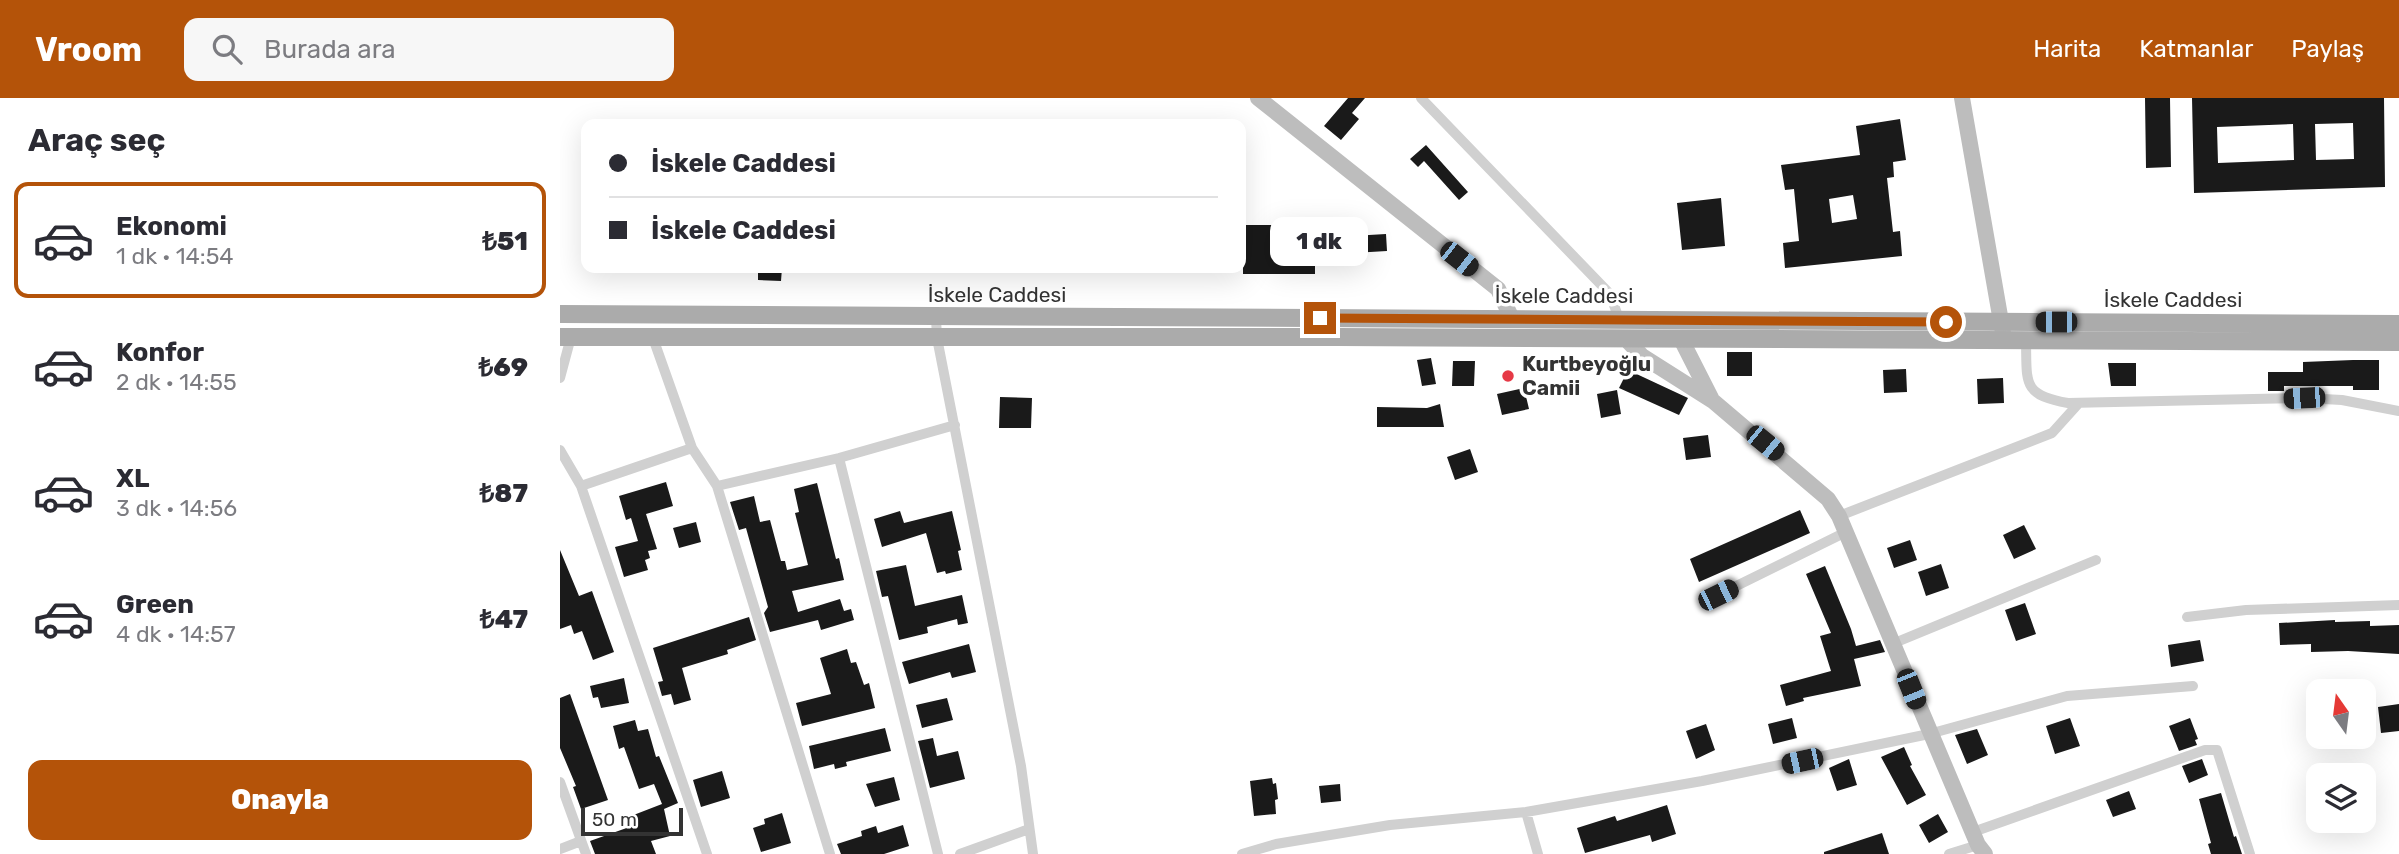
<!DOCTYPE html>
<html lang="tr">
<meta charset="utf-8">
<style>
:root{--surface:#fff;--page:#f7f7f7;--text:#2b2b33;--muted:#7c7c81;--line:#e1e1e2;--accent:#b45309}
body{margin:0;font-family:Rubik,sans-serif;background:var(--page);color:var(--text);height:100vh;display:flex;flex-direction:column;font-size:26px;white-space:nowrap}
*{box-sizing:border-box;margin:0}
p{font-size:23px;color:var(--muted)}
.icon{flex:none;width:38px;height:38px;fill:none;stroke:currentColor;stroke-width:2;stroke-linecap:round;stroke-linejoin:round}
.map{position:relative;flex:1;overflow:hidden}
.drawer{display:flex;flex-direction:column;background:var(--surface);width:560px}
.drawer>*{flex:none}
.guide{position:absolute;left:21px;top:21px;width:665px;height:154px;border-radius:14px;box-shadow:0 7px 28px #0002;display:grid;align-content:center;height:154px;padding:0 28px;background:var(--surface)}
.needle{width:46px;rotate:346deg}
.controls{position:absolute;left:1746px;top:581px;display:grid;gap:14px}
.controls a{display:grid;place-items:center;width:70px;height:70px;border-radius:14px;background:var(--surface);box-shadow:0 7px 28px #0002;font-size:35px}
.scale{position:absolute;left:21px;bottom:18px;width:102px;box-sizing:border-box;padding-left:7px;border:4px solid #333;border-top:0;font-size:19px;line-height:24px;white-space:nowrap;color:#333;-webkit-text-stroke:5px #fff;paint-order:stroke}
.end{position:absolute;width:32px;height:32px;margin:-16px;border:9px solid #b45309;background:#fff;box-shadow:0 0 0 4px #fff}
.from{border-radius:50%}
.bubble{position:absolute;height:49px;border-radius:14px;background:var(--surface);box-shadow:0 7px 28px #0002;font-size:23px;font-weight:800;line-height:49px;text-align:center}
.car{position:absolute;width:21px;height:42px;margin:-21px -10px;border-radius:9px;box-shadow:0 0 5px 2px #0007;background:linear-gradient(#222 24%,#8ab4d8 0 40%,#222 0 76%,#8ab4d8 0 86%,#222 0)}
.guide b{display:flex;align-items:center;gap:24px;height:66px;font-size:26px}
.guide b+b{border-top:2px solid var(--line)}
.guide i{width:18px;height:18px;background:var(--text)}
ul{padding:0;list-style:none}
li{display:flex;align-items:center;gap:21px;height:116px;margin:0 14px 10px;padding:0 14px;border:4px solid transparent;border-radius:14px}
li div{flex:1}
li b{display:block;font-size:26px}
li em{font-style:normal;font-weight:800}
li.active{border-color:var(--accent)}
li>.icon{width:63px;height:63px;stroke-width:1.5}
h2{padding:0 28px;font-size:32px;line-height:84px}
.cta{display:flex;gap:14px;margin-top:auto;padding:14px 28px}
.cta a{flex:1;height:80px;border-radius:14px;background:var(--accent);color:#fff;font-size:28px;font-weight:800;line-height:80px;text-align:center}
header{display:flex;align-items:center;gap:42px;box-sizing:border-box;height:98px;padding:0 35px;background:var(--accent);color:#fff}
header strong{font-size:33px}
nav{display:flex;gap:38px;margin-inline-start:auto;font-size:24px}
.search{width:490px;height:63px;background:var(--page);display:flex;align-items:center;gap:18px;box-sizing:border-box;padding:0 24px;border-radius:14px;color:var(--muted);font-size:26px}
main{display:flex;flex:1;min-height:0}
.map>svg:first-child{display:block}
</style>
<header>
<strong>Vroom</strong>
<div class="search"><svg class="icon" aria-label="search" viewBox="0 0 24 24"><circle cx="10" cy="10" r="6"/><path d="M15 15l6 6"/></svg>Burada ara</div>
<nav><a>Harita</a><a>Katmanlar</a><a>Paylaş</a></nav>
</header>
<main>
<section class="drawer">
<h2>Araç seç</h2>
<ul>
<li class="active"><svg class="icon" aria-label="car" viewBox="0 0 24 24"><path d="M5 17H2v-5l4-1 3-4h7l3 4 3 1v5h-3M9 17h6M6 11h13"/><circle cx="7" cy="17" r="2"/><circle cx="17" cy="17" r="2"/></svg><div><b>Ekonomi</b><p>1 dk · 14:54</p></div><em>₺51</em></li>
<li><svg class="icon" aria-label="car" viewBox="0 0 24 24"><path d="M5 17H2v-5l4-1 3-4h7l3 4 3 1v5h-3M9 17h6M6 11h13"/><circle cx="7" cy="17" r="2"/><circle cx="17" cy="17" r="2"/></svg><div><b>Konfor</b><p>2 dk · 14:55</p></div><em>₺69</em></li>
<li><svg class="icon" aria-label="car" viewBox="0 0 24 24"><path d="M5 17H2v-5l4-1 3-4h7l3 4 3 1v5h-3M9 17h6M6 11h13"/><circle cx="7" cy="17" r="2"/><circle cx="17" cy="17" r="2"/></svg><div><b>XL</b><p>3 dk · 14:56</p></div><em>₺87</em></li>
<li><svg class="icon" aria-label="car" viewBox="0 0 24 24"><path d="M5 17H2v-5l4-1 3-4h7l3 4 3 1v5h-3M9 17h6M6 11h13"/><circle cx="7" cy="17" r="2"/><circle cx="17" cy="17" r="2"/></svg><div><b>Green</b><p>4 dk · 14:57</p></div><em>₺47</em></li>
</ul>
<div class="cta"><a>Onayla</a></div>
</section>
<div class="map">
<svg width="1839" height="756" viewBox="0 0 1839 756">
<rect width="100%" height="100%" fill="#fff"/>
<!-- building -->
<path fill="#1a1a1a" fill-rule="evenodd" d="M788,0H805L792,15L799,21L781,42L764,28Z
M1585,0H1610L1611,69L1586,70Z
M1632,0H1824L1825,89L1634,95ZM1793,25L1794,61L1756,62L1755,26ZM1733,26L1734,62L1658,65L1657,29Z
M1340,21L1346,62L1333,64L1334,79L1327,80L1333,134L1340,133L1342,158L1225,170L1223,145L1239,143L1234,91L1225,92L1221,67L1300,57L1296,28ZM1293,97L1297,121L1272,125L1269,101Z
M866,47L908,94L899,102L864,63L858,69L850,61Z
M1161,100L1165,148L1122,152L1117,105Z
M683,127H755V176H683Z
M826,136L827,153L793,155L792,138Z
M198,170H222L221,183L198,182Z
M1167,254H1192V278H1167Z
M871,260L876,286L862,288L857,262Z
M1793,262H1819V292H1793V288H1724V293H1708V274H1743V264Z
M893,263H915L914,288H892Z
M1548,265H1576V288H1551Z
M1346,271L1347,294L1324,295L1323,272Z
M1068,272L1128,300L1119,317L1059,290Z
M1443,280L1444,305L1418,306L1417,281Z
M964,290L969,311L942,317L937,296Z
M1057,292L1061,316L1041,320L1037,296Z
M440,299L472,300L471,330H439Z
M880,306L884,329H817V309L867,310Z
M1148,337L1151,359L1126,362L1123,340Z
M910,351L918,374L895,382L887,359Z
M106,384L113,408L86,416L97,451L88,453L90,460L85,462L88,472L64,479L55,449L78,443L71,420L66,422L59,398Z
M257,385L276,461L279,460L284,482L232,493L238,514L280,501L284,513L291,511L294,522L261,532L258,522L210,534L204,515L208,509L186,430L179,432L170,404L194,398L200,424L210,422L221,463H225L227,472L248,467L235,415L239,414L234,391Z
M1240,412L1250,435L1139,484L1130,461Z
M340,413L344,425L392,413L401,452L398,453L402,472L386,476L385,473L377,475L366,435L322,449L314,421Z
M136,424L141,444L119,450L113,430Z
M1464,427L1476,451L1454,461L1443,437Z
M1350,442L1357,462L1334,470L1327,450Z
M0,452L19,498L32,493L54,554L33,562L22,533L14,536L11,527L0,531Z
M1381,466L1389,490L1366,498L1358,474Z
M346,467L355,508L402,497L408,525L398,527L397,521L367,529L368,535L339,542L328,498L322,499L316,473Z
M1265,468L1291,531L1296,548L1320,542L1325,554L1294,561L1301,588L1243,600L1244,603L1226,608L1220,587L1271,573L1260,538L1271,535L1246,476Z
M1465,505L1476,536L1456,543L1445,512Z
M189,519L196,542L167,552L168,556L122,570L131,602L114,607L111,596L102,598L98,584L103,583L93,550Z
M1775,522V524L1810,523V528L1839,527V556L1788,553L1751,554V546L1720,547L1719,525Z
M1640,542L1644,563L1611,569L1608,547Z
M409,546L416,574L392,580L390,574L349,586L342,564Z
M287,551L291,565L296,564L304,587L309,585L315,610L242,628L236,605L271,596L260,560Z
M64,580L69,605L41,610L38,599L33,600L30,588Z
M10,596L48,702L21,711L13,689L16,688L0,650V600Z
M387,600L393,622L362,630L356,607Z
M1839,606V633L1821,635L1818,609Z
M1232,620L1237,640L1213,646L1208,626Z
M1510,620L1520,648L1495,656L1486,628Z
M1630,620L1638,641L1635,642L1637,647L1619,653L1609,628Z
M75,622L78,633L88,631L96,659L99,658L118,705L104,711L110,738L91,743L96,756H35L30,743L75,727L71,718L102,706L94,686L79,691L64,649L59,651L53,628Z
M1146,626L1155,652L1136,661L1126,633Z
M325,630L331,653L286,664L287,668L275,671L274,666L254,671L249,648Z
M1417,631L1428,657L1407,666L1395,637Z
M373,640L377,658L398,653L405,681L370,690L358,643Z
M1344,649L1352,667L1350,668L1366,697L1347,707L1321,659Z
M1289,661L1297,687L1277,693L1269,670Z
M1642,661L1648,677L1629,685L1622,668Z
M162,673L170,700L141,709L133,682Z
M334,679L340,702L315,709L306,686Z
M712,680L713,686L716,685L718,701L715,702L716,716L694,718L690,683Z
M780,686L781,703L761,705L759,688Z
M1569,693L1576,711L1553,719L1546,702Z
M1661,695L1674,739L1676,738L1682,756H1651L1648,746L1651,745L1639,701Z
M1107,707L1116,736L1092,744L1090,737L1025,755L1017,730L1055,718L1057,723Z
M222,715L231,745L201,754L193,730L205,726L204,721Z
M1378,716L1388,734L1369,745L1359,727Z
M343,727L349,748L324,756H281L277,746L302,738L301,733L316,728L318,735Z
M1322,735L1329,756H1264V754Z"/>
<g fill="none" stroke-linecap="round" stroke-linejoin="round">
<!-- street -->
<path stroke="#d0d0d0" stroke-width="10" d="M861,0L1050,196L1059,221
M376,220L377,240L461,668L473,756
M93,240L132,350L157,388L270,756
M1466,244C1467,285 1462,297 1508,305L1744,300L1782,302L1839,313
M0,280L11,239
M0,352L21,388L147,756
M279,360L378,756
M21,388L132,350
M157,388L279,360L395,327
M1279,418L1492,335L1519,305
M1158,497L1286,434
M1627,519L1686,512L1839,507
M1332,546L1536,462
M0,684L26,756
M966,714L978,756
M1413,734L1645,652H1657L1690,756
M0,751L21,743
M400,756L469,731
M682,756L716,746L830,727L966,714L1142,683L1369,636L1507,598L1633,588
M1389,756L1418,747"/>
<!-- secondary -->
<path stroke="#bdbdbd" stroke-width="16" d="M698,0L938,191L952,221
M1402,0L1443,235
M1066,241L1082,258L1153,303L1268,401L1279,418L1418,747L1425,756
M1121,241L1151,300"/>
<!-- primary -->
<path stroke="#ababab" stroke-width="18" d="M0,216L1839,226
M0,239H778L1839,244"/>
</g>
<g fill="none" stroke-linecap="round" stroke-linejoin="round">
<!-- route -->
<path stroke="#b45309" stroke-width="9" d="M760,220L1386,224"/>
</g>
<!-- markers -->
<circle fill="#e63946" stroke="#fff" stroke-width="2.5" cx="948" cy="278" r="7"/>
<g text-anchor="middle" stroke-width="7" stroke-linejoin="round" paint-order="stroke">
<!-- street labels -->
<g font-size="21" fill="#333" stroke="#fff">
<text x="437" y="204">İskele Caddesi</text>
<text x="1004" y="205">İskele Caddesi</text>
<text x="1613" y="209">İskele Caddesi</text>
</g>
<!-- poi labels -->
<g font-size="21" font-weight="bold" fill="#333" stroke="#fff" text-anchor="start">
<text x="962" y="273">Kurtbeyoğlu<tspan x="962" dy="24">Camii</tspan></text>
</g>
</g>
</svg>
<div class="controls">
<a><svg class="needle" viewBox="-14 -14 28 28"><path d="M0-13l5 13h-10z" fill="#e53935"/><path d="M0 13l5-13h-10z" fill="#7c7c81"/></svg></a>
<a><svg class="icon" aria-label="layers" viewBox="0 0 24 24"><path d="M12 4l9 5-9 5-9-5zM3 14l9 5 9-5"/></svg></a>
</div>
<div class="scale">50 m</div>
<i class="end from" style="left:1386px;top:224px"></i>
<i class="end" style="left:760px;top:220px"></i>
<div class="bubble" style="left:710px;top:119px;width:98px">1 dk</div>
<i class="car" style="left:899px;top:161px;rotate:128deg"></i>
<i class="car" style="left:1496px;top:224px;rotate:270deg"></i>
<i class="car" style="left:1744px;top:300px;rotate:267deg"></i>
<i class="car" style="left:1205px;top:345px;rotate:129deg"></i>
<i class="car" style="left:1158px;top:497px;rotate:64deg"></i>
<i class="car" style="left:1351px;top:591px;rotate:158deg"></i>
<i class="car" style="left:1242px;top:663px;rotate:258deg"></i>
<div class="guide">
<b><i class="from"></i>İskele Caddesi</b>
<b><i></i>İskele Caddesi</b>
</div>
</div>
</main>
